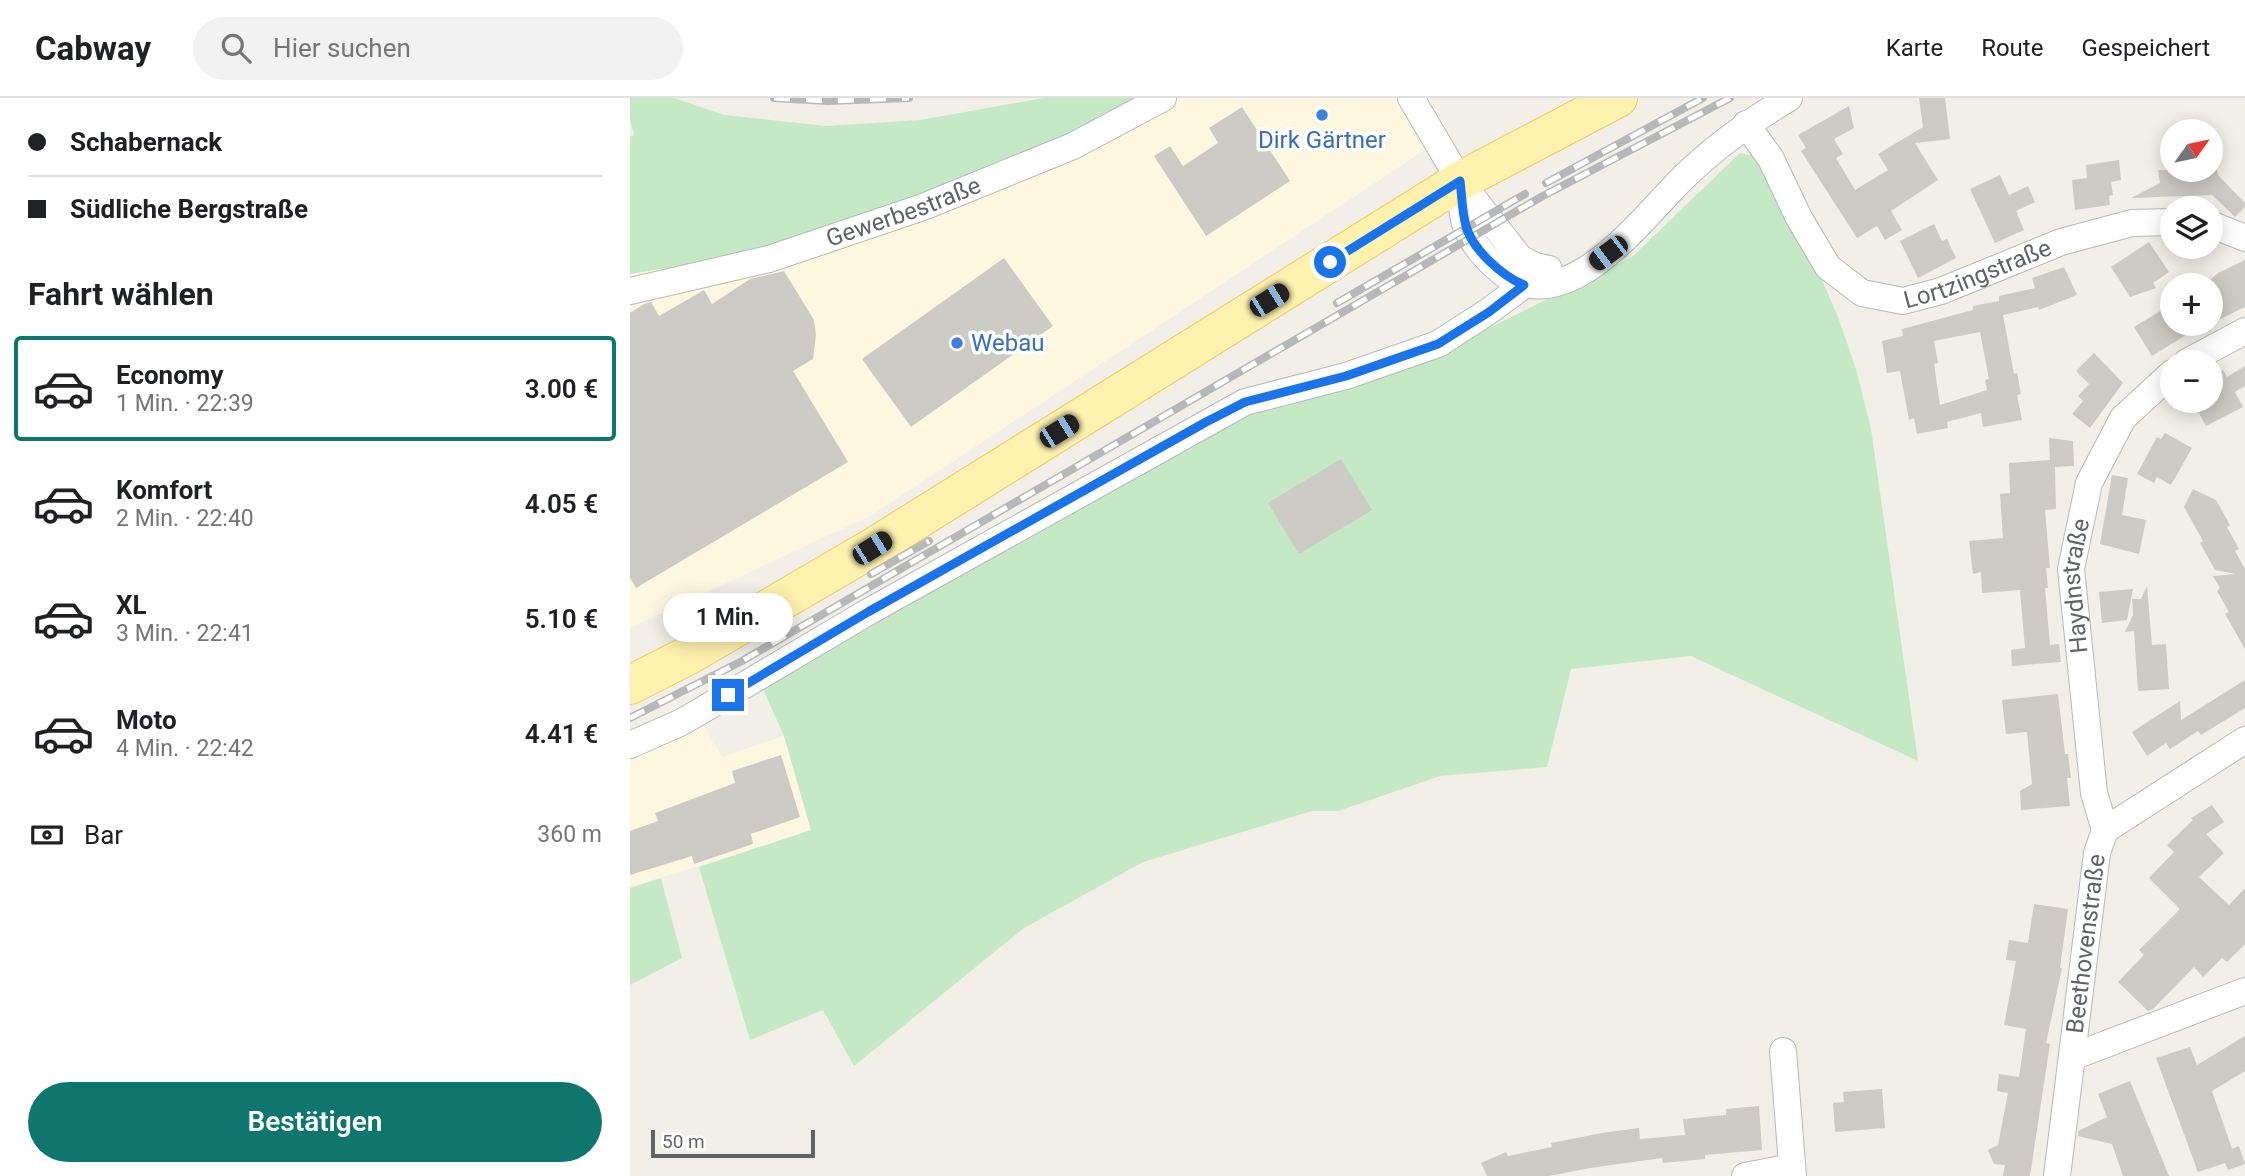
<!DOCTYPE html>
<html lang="de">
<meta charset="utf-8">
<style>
:root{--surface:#fff;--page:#f2f2f2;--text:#202124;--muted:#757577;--line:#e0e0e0;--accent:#0f766e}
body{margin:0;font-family:Roboto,sans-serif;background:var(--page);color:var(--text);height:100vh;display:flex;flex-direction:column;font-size:26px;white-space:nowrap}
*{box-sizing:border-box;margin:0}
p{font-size:23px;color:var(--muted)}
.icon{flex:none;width:38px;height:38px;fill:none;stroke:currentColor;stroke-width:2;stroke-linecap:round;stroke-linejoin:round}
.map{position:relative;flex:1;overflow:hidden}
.side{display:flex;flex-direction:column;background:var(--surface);width:630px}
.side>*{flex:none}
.guide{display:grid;align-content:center;height:154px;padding:0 28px;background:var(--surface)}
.needle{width:46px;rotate:57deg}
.fabs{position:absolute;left:1530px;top:21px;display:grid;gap:14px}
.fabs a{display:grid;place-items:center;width:63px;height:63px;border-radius:50%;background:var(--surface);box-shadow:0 4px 18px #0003;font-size:35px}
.scale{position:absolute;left:21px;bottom:18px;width:164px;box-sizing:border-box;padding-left:7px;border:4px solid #5f6368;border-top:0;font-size:19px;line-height:24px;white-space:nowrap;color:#5f6368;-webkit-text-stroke:5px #fff;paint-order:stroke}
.end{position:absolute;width:32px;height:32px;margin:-16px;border:9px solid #1a73e8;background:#fff;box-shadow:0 0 0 4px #fff}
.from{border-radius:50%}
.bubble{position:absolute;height:49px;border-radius:24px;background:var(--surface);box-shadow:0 4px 18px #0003;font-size:23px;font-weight:600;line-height:49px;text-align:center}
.car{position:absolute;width:21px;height:42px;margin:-21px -10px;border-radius:9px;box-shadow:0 0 5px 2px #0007;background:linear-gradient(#222 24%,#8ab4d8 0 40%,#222 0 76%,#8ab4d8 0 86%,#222 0)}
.guide b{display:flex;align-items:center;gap:24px;height:66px;font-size:26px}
.guide b+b{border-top:2px solid var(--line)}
.guide i{width:18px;height:18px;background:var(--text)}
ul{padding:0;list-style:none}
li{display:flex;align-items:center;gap:21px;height:105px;margin:0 14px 10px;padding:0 14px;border:4px solid transparent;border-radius:7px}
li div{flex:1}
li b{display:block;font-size:26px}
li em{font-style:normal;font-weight:600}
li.active{border-color:var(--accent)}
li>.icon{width:63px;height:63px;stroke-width:1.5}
h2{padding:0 28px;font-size:32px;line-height:84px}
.pay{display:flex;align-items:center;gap:18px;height:77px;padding:0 28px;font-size:26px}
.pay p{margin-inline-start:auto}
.cta{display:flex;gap:14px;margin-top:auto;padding:14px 28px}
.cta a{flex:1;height:80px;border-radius:42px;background:var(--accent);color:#fff;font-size:28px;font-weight:600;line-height:80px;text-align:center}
header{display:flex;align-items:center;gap:42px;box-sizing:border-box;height:98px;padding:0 35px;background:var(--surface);border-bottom:2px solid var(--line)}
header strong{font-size:33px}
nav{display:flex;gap:38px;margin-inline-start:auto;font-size:24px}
.search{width:490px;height:63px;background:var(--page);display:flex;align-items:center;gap:18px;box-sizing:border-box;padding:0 24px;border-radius:38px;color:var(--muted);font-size:26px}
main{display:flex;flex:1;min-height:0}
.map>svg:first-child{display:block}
</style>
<header>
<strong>Cabway</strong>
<div class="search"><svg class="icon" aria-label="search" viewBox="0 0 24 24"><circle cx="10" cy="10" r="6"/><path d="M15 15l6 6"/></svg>Hier suchen</div>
<nav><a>Karte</a><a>Route</a><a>Gespeichert</a></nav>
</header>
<main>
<section class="side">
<div class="guide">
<b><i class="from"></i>Schabernack</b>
<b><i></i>Südliche Bergstraße</b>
</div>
<h2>Fahrt wählen</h2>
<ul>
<li class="active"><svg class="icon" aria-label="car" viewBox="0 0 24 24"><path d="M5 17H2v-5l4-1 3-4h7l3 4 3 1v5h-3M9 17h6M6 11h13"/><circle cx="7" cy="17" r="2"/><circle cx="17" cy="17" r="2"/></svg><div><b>Economy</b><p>1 Min. · 22:39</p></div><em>3.00 €</em></li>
<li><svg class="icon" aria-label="car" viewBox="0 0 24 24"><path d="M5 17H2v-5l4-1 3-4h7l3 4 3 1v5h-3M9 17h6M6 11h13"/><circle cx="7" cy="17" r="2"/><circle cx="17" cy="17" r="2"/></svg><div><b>Komfort</b><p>2 Min. · 22:40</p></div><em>4.05 €</em></li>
<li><svg class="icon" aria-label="car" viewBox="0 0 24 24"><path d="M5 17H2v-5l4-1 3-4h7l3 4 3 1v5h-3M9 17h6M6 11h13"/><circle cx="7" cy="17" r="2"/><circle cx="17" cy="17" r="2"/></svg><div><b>XL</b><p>3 Min. · 22:41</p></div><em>5.10 €</em></li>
<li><svg class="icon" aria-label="car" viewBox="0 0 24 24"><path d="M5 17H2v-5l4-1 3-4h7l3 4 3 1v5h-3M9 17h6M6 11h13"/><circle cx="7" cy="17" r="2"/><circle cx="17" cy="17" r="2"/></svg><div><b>Moto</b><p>4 Min. · 22:42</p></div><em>4.41 €</em></li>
</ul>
<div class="pay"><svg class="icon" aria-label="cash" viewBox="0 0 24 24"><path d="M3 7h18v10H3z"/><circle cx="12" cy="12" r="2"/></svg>Bar<p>360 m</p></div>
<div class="cta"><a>Bestätigen</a></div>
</section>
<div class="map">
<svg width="1615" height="1078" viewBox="0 0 1615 1078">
<rect width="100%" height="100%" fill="#f1efe8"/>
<!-- commercial -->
<path fill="#fef7e0" d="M521,0H799L819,36L242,417L0,530V176L51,168Z
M71,622L92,659L154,638L181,733L0,789V652Z"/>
<!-- green -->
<path fill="#c5e8c5" d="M0,0H44L94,17L196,28L290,22L414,0H521L312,93L152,145L51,168L0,176V39L4,37L0,21Z
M1110,55L1135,60L1175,142L1208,219L1226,271L1241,331L1288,663L1061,558L941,571L917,669L810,678L708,713H682L513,764L394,830L224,968L193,912L120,942L69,769L181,732L154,638L129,582L593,326L823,248L1002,159Z
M31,780L52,860L0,887V790Z"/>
<!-- building -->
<path fill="#cccac5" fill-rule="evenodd" d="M1289,0H1315L1320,41L1285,45L1308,82L1261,113L1272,132L1255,142L1247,128L1227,140L1171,53L1176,50L1168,37L1219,8L1224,30L1204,41L1213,56L1206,60L1225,92L1258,72L1248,56L1293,29Z
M612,9L660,83L576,138L524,58L540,48L553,68L588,45L579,30Z
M1489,62L1491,82L1481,84L1483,97L1479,98L1480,107L1445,112L1442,82L1457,80L1456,67Z
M1528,72H1587L1588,77L1615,105V109L1605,119L1582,97L1501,100L1530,85Z
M1370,77L1379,97L1398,88L1405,104L1386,113L1394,132L1365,145L1340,91Z
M1304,126L1312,143L1317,141L1326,160L1288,180L1270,143Z
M1519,144L1539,174L1523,185L1526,190L1500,199L1481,169Z
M374,160L423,228L281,329L232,261Z
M1615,162V209L1580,226V182L1588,175Z
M1434,169L1447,197L1409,212L1408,209L1373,217L1384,276L1387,275L1391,296L1387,297L1392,322L1353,329L1351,315L1317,324L1318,330L1287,336L1284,320L1279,322L1270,273L1257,275L1252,243L1273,238L1272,231L1343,212V208L1369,203V198L1405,190L1402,180ZM1350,234L1359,281L1355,282L1357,292L1310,307L1304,266L1308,265L1304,243Z
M154,173L184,222L186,237L183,261L163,273L218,364L6,490L0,480V215L14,206L21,204L29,218L74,192L82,206L120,181Z
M1537,209L1542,216V226H1574L1522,258L1504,229Z
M1464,255L1493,285L1460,330L1442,316L1453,303L1448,298L1459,286L1446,273Z
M1615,268V288L1605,294L1613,309L1576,328L1562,303H1580V279L1593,272L1597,279Z
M1535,335L1562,350L1541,387L1527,379L1524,385L1507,376L1527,339L1531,341Z
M1419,340L1443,343L1444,368L1425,369L1426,411L1415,412L1420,470H1416L1418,490H1415L1420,547L1429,546L1431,564L1382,568L1381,552L1395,550L1390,492L1352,495L1351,474L1343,476L1339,443L1373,440L1370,396L1380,395L1379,365L1420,362Z
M711,361L742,412L669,456L638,405Z
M1482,377L1498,380L1492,417L1516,422L1509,456L1470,446Z
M1563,391L1586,402L1600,427L1597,429L1609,451L1605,453L1615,471V551L1595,516L1599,514L1587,493L1590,490L1583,478L1606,476L1585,472L1570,445L1573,443L1554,409Z
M1517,488L1522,547L1536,546L1539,591L1508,593L1504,533L1495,534L1503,517L1502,501H1511Z
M1503,491L1497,522L1472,525L1469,494Z
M1615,582V610L1571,637L1568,633L1540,651L1536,645L1517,658L1502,634L1550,603L1551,622Z
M1428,596L1435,656H1438L1441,680H1437L1440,708L1391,712L1390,693L1402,686L1397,634L1376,636L1372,602Z
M151,657L170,719L121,736L123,746L64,766L62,758L0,777V733L28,723L25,715L105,685L102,673Z
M1582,707L1594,724L1576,736L1594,755L1569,779L1599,807L1615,790V846L1597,864L1592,860L1573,879L1564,869L1523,911L1518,913L1488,884L1514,857L1509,852L1550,811L1519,780L1544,754L1537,747L1563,722L1561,720Z
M1404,806L1438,811L1430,870H1432L1416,945L1420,946L1400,1078H1373L1375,1067L1364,1066L1358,1052L1368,1047L1378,995L1367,993L1369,976L1389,979L1396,931L1374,927L1386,863L1376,862L1379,842L1398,845Z
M1615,938V973L1582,993L1602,1051L1609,1048L1615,1066L1598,1072L1595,1065L1568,1074L1526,960L1560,949L1567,967Z
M1500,983L1539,1078H1493L1482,1046L1448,1038V1033L1477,1019L1468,996Z
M1252,991L1255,1030L1205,1034L1203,1005L1214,1004L1213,994Z
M1129,1008L1132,1052L1075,1057V1061L1033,1065L1032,1060L960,1070L919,1078H857L851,1065L876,1054L878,1058L922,1049L921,1045L972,1035L1009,1030L1010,1041L1055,1037L1053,1021L1096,1017V1011Z"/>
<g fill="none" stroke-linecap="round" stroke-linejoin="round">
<!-- minor casing -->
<g stroke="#b5b8bc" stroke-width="28">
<g id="minor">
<path d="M781,0L830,83L871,136L890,160L905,168L919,171"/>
<path id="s1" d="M1116,26L1141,61L1169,120L1198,169L1232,195L1273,203L1311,193L1431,144L1502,125L1542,124"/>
<path d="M830,83C832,98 831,118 837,131C844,148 860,165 874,176C939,221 1012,120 1052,81C1084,49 1121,23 1159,0"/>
<path d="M1580,126L1615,140"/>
<path id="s2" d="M0,193L139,161L293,109L443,48L533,0"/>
<path d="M1557,264L1615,233"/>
<path d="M0,647L52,624L238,514L615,304L716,278L808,246L859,213L894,187L905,168"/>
<path id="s3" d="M1475,732L1464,695L1441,471L1459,385L1493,320L1542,275"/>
<path d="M1475,732L1615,642"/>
<path d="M1153,953L1163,1078"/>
<path d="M1442,959L1615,893"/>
<path d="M1115,1078L1162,1069"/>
<path id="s4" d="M1427,1078L1467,755L1475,732"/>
</g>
</g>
<!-- primary casing -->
<g stroke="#f2c960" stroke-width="40">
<path id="primary" d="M0,587L59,557L242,450L830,83L988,0"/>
</g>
<!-- minor -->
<use href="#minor" stroke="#fff" stroke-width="26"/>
<!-- primary -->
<use href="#primary" stroke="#fff2af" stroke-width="38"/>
<!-- rail casing -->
<g stroke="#b6b7b8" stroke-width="8">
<path id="rail" d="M144,0L198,3L279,0
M916,85L1073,0
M707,205L895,96
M241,476L299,443
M0,620L112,563L911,99L1100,0"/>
</g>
<!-- rail -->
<use href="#rail" stroke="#fff" stroke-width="5" stroke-dasharray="16" stroke-linecap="butt"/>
</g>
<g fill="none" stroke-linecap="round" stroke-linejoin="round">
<!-- route -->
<path stroke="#1a73e8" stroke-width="9" d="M98,597L238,514L576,324L615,304L716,278L808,246L859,214L894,187C872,178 842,151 836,128C832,114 832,98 830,83L700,164"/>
</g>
<!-- markers -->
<g fill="#3f7fe0" stroke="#fff" stroke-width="2.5">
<circle cx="692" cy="17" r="7"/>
<circle cx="327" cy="245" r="7"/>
</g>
<g text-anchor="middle" stroke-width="7" stroke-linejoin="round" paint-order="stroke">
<!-- shop labels -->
<g font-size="24" fill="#366cbe" stroke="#fff">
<text x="692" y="50">Dirk Gärtner</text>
<text x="341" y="253" text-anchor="start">Webau</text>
</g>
<!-- street labels -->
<g font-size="24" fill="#5f6368" stroke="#fff">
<text dy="8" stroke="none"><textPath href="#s2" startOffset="285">Gewerbestraße</textPath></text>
<text dy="8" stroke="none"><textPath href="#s1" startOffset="329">Lortzingstraße</textPath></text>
<text dy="8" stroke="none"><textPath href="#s3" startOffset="247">Haydnstraße</textPath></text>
<text dy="8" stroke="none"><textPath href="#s4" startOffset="234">Beethovenstraße</textPath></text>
</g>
</g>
</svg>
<div class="fabs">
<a><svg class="needle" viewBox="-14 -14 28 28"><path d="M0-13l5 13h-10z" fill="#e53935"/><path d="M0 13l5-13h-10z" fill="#757577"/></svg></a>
<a><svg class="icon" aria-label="layers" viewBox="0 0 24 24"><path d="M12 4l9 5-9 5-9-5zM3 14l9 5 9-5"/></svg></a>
<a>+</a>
<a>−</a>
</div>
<div class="scale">50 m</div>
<i class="end from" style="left:700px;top:164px"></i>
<i class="end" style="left:98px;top:597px"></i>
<div class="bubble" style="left:33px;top:495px;width:130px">1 Min.</div>
<i class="car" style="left:978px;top:155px;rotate:233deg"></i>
<i class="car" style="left:639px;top:202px;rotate:58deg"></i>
<i class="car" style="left:429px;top:333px;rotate:58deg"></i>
<i class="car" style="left:242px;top:450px;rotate:58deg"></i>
</div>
</main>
